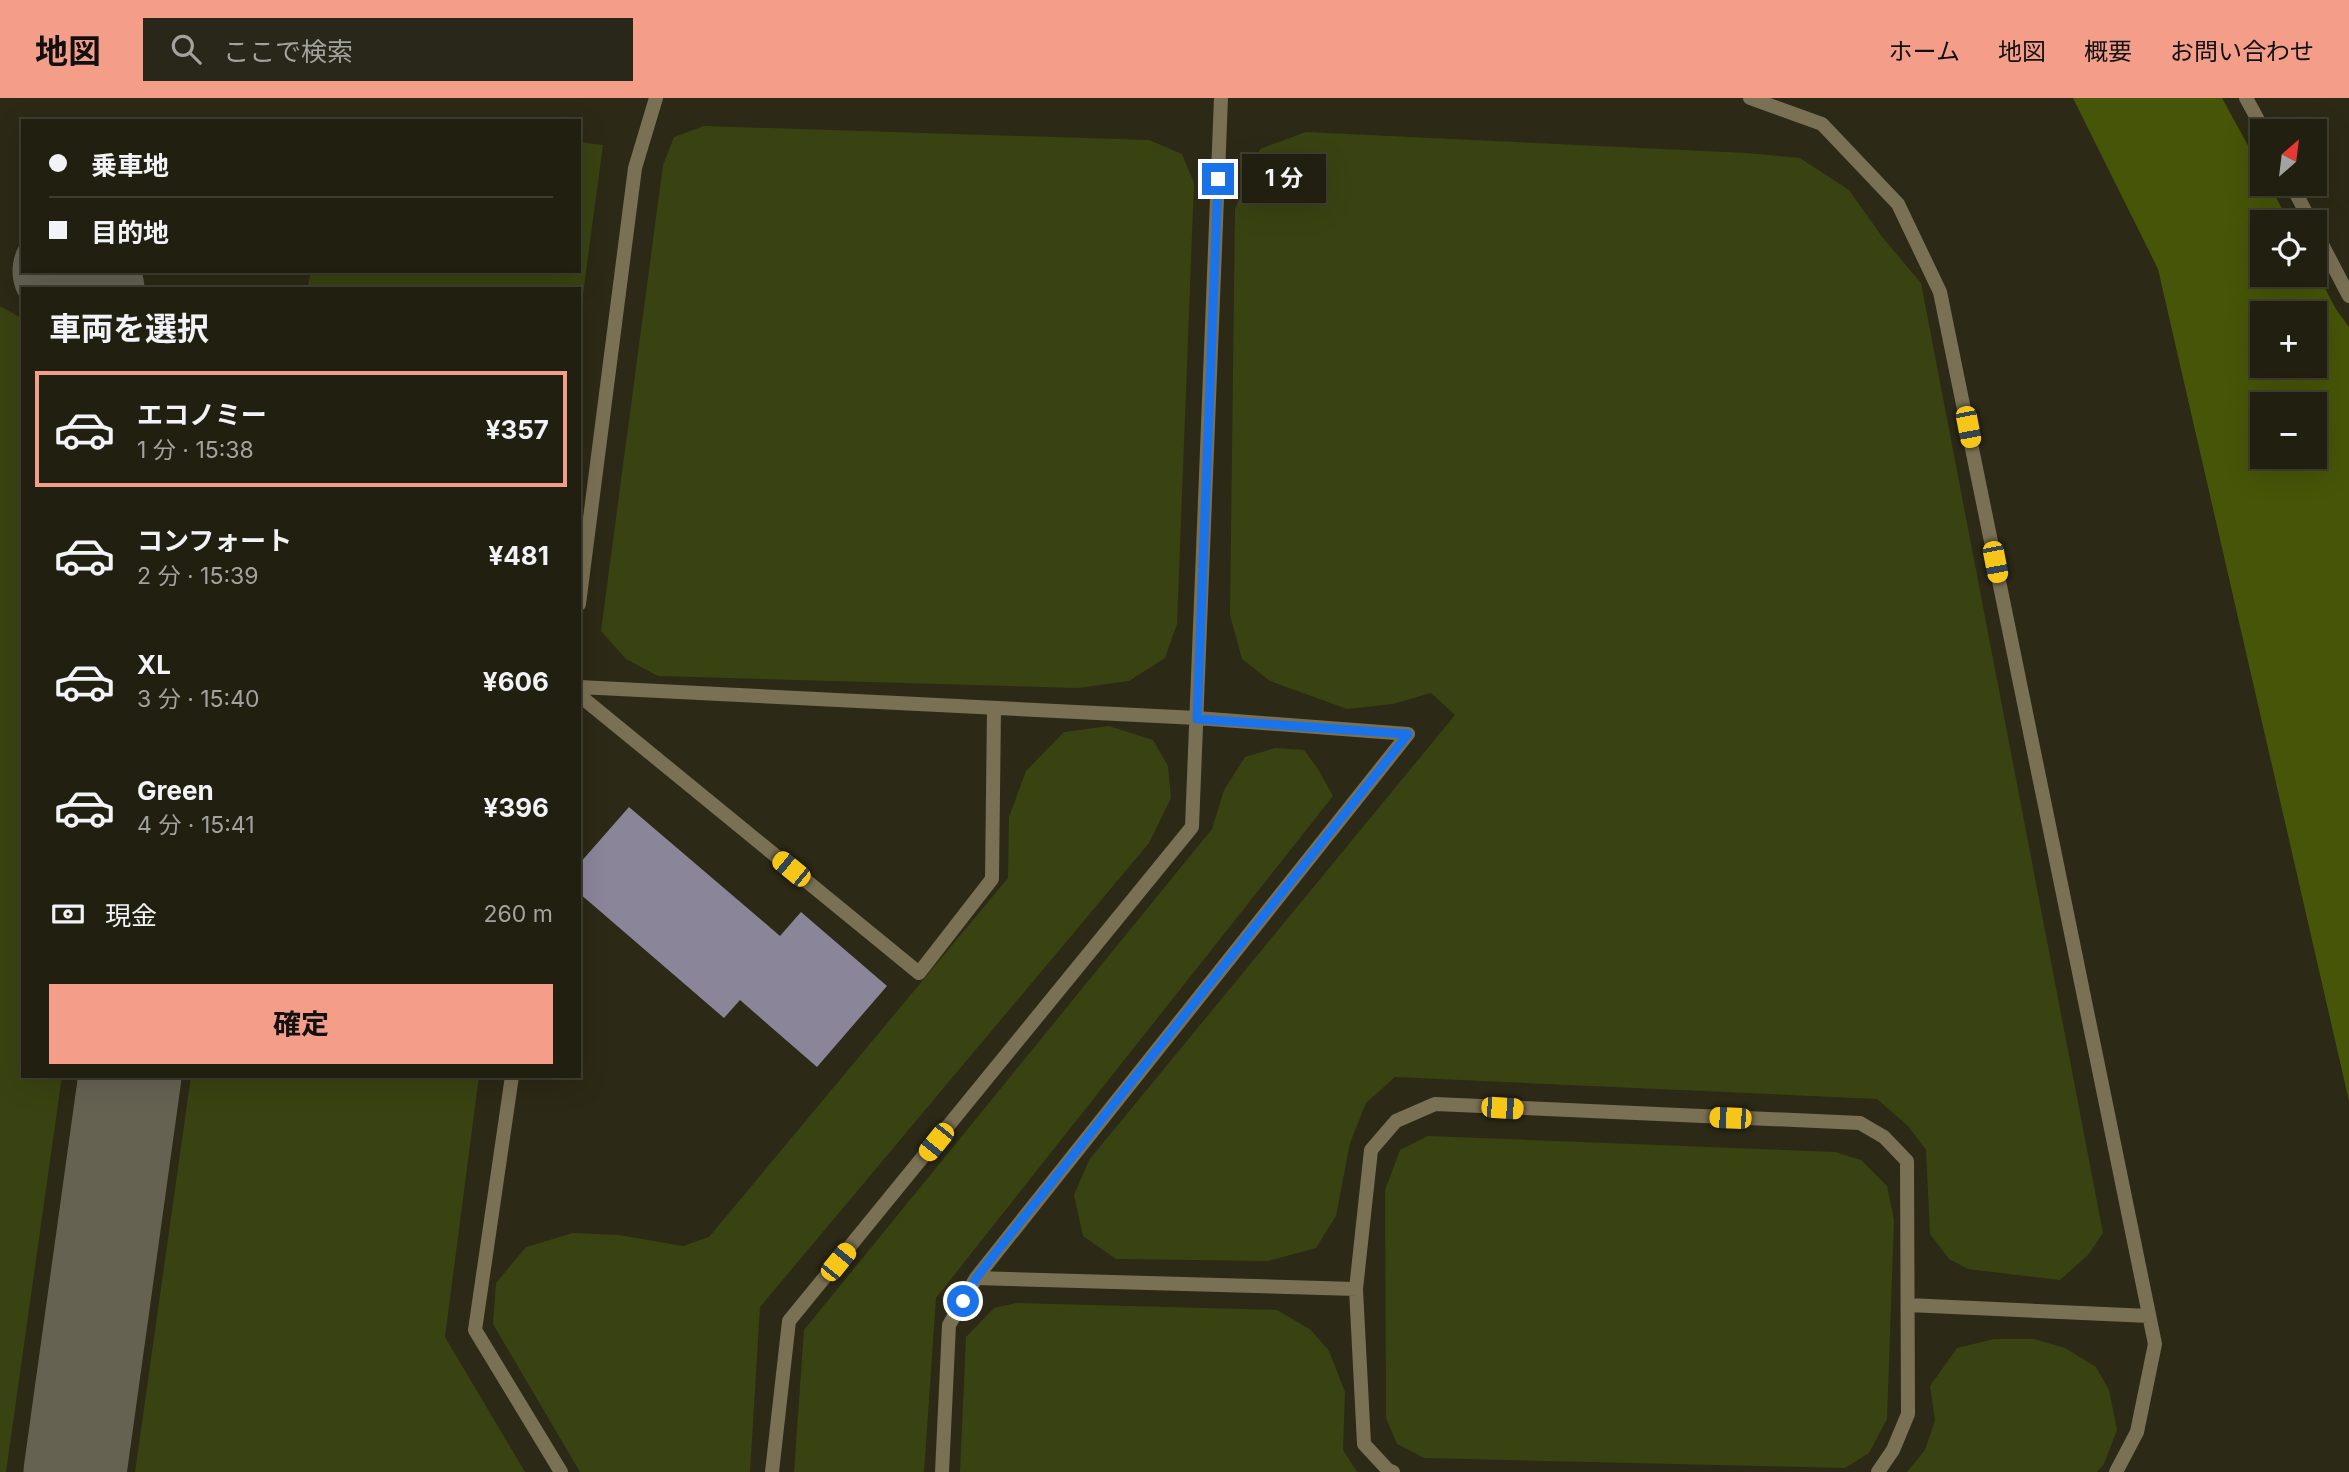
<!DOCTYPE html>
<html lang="ja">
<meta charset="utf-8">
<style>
:root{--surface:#211f10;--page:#292719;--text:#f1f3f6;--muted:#a2a29f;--line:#3e3d30;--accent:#f49e8a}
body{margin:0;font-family:Inter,"Noto Sans JP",sans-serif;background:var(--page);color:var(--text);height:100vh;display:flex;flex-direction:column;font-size:26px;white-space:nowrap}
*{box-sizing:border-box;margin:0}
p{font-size:23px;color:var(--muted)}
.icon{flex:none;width:38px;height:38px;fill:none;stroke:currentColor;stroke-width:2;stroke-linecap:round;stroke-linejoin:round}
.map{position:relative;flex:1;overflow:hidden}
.sheet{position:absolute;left:21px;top:189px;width:560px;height:791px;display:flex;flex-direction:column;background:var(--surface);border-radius:0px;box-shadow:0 7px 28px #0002,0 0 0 2px var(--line)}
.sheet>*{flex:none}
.guide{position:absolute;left:21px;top:21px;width:560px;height:154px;border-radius:0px;box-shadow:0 7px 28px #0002,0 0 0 2px var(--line);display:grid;align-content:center;height:154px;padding:0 28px;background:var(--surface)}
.needle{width:46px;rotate:28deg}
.fabs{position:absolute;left:2250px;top:21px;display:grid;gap:14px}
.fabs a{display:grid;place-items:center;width:77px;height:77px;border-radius:0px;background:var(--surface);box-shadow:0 7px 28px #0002,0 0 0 2px var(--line);font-size:35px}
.end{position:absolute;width:32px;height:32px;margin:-16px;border:9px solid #1a73e8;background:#fff;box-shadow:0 0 0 4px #fff}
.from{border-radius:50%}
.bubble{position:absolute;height:49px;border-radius:0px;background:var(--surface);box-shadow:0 7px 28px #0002,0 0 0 2px var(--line);font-size:23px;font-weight:700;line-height:49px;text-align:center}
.car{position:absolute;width:21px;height:42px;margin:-21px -10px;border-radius:9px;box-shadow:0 0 5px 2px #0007;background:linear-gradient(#f5c518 24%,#345 0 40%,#f5c518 0 76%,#345 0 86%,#f5c518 0)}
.guide b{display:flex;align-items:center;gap:24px;height:66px;font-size:26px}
.guide b+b{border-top:2px solid var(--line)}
.guide i{width:18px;height:18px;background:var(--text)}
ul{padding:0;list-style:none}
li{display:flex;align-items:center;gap:21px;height:116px;margin:0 14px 10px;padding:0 14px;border:4px solid transparent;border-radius:0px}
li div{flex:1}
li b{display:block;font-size:26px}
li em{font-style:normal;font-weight:700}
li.current{border-color:var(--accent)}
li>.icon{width:63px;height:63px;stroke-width:1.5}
h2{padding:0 28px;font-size:32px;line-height:84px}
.pay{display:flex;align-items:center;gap:18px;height:77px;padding:0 28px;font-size:26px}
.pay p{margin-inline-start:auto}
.primary-button{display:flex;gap:14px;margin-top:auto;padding:14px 28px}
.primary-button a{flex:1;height:80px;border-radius:0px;background:var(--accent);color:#111;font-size:28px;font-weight:700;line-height:80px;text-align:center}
header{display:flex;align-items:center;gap:42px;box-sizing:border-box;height:98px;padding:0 35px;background:var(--accent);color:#111}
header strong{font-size:33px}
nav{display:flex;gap:38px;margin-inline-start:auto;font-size:24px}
.search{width:490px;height:63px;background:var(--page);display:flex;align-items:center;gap:18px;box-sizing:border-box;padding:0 24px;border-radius:0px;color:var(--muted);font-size:26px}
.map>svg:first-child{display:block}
</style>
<header>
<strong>地図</strong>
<div class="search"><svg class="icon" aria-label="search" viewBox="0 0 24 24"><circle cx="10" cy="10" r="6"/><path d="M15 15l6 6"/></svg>ここで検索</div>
<nav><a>ホーム</a><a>地図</a><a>概要</a><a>お問い合わせ</a></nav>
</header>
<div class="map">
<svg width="2349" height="1374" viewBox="0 0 2349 1374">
<rect width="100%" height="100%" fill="#2c2916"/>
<!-- green -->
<path fill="#394311" d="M704,28L1149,42L1182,56L1194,85L1177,526L1165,560L1129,583L1078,590L658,578L626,561L601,533L663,67L674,39Z
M1306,34L1747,55L1800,60L1849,92L1883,140L1921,185L2103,1135L2088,1157L2060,1182L1968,1171L1949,1161L1930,1136L1926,1052L1908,1028L1877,1001L1395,979L1366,1005L1350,1045L1336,1118L1316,1150L1268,1163L1116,1161L1083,1138L1074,1097L1089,1062L1455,617L1431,595L1393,606L1347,611L1270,583L1242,561L1230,517L1235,111L1260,51Z
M579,44L603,47L579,226V191H307L311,173H579Z
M0,208L23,221V978H62L6,1374H0Z
M1109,628L1153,642L1168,668L1171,700L1149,745L760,1209L750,1374H580L493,1226L496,1185L526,1149L573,1135L619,1137L683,1148L709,1139L1008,780L1009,719L1026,673L1064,634Z
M1275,650L1304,652L1318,671L1333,698L936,1200L924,1374H794L804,1232L1212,731L1224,692L1245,659Z
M191,978H479L445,1239L525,1374H135Z
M1428,1038L1835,1054L1861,1062L1887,1088L1894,1122L1887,1321L1869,1355L1845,1370L1424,1360L1397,1346L1386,1320L1385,1092L1400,1052Z
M1016,1205L1277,1212L1311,1232L1329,1253L1345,1294L1343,1352L1357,1374H960L966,1239L994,1210Z
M1994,1241H2034L2065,1250L2096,1269L2109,1292L2117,1332L2104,1366L2097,1374H1907L1925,1352L1935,1322L1930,1288L1957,1250Z"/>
<!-- forest -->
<path fill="#475508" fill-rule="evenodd" d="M2073,0H2222L2263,75V86H2269L2289,124H2263V177H2315V172L2336,211L2349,229V1003L2158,171ZM2263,215H2315V268H2263ZM2263,306H2315V359H2263Z"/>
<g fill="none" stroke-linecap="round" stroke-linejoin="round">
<!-- taxiway -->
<path stroke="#656252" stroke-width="103" d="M64,173L93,191
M75,1374L130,978"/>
</g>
<!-- building -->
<path fill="#8b859a" d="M629,709L780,838L801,814L887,888L817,969L740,902L724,920L579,795V766Z"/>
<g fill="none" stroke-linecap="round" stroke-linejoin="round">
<!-- service -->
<path stroke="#7a7054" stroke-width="14" d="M1750,0L1822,26L1898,106L1940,194L2155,1246L2137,1334L2116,1374
M2246,0L2264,33
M2291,86L2311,124
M2315,133L2349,198
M579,506L635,70L656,0
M579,589L1197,620L1408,636
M579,597L919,875L992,781L994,610
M512,978L475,1232L561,1374
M976,1180L1356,1191
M1908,1207L2149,1218
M772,1374L789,1223L1192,729L1221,0
M942,1374L949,1227L976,1180L1408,636
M1393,1374L1388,1372L1364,1346L1356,1191L1371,1052L1396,1023L1435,1006L1860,1025L1884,1039L1907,1063L1908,1316L1893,1352L1878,1374"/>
</g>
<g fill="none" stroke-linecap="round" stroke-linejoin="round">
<!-- route -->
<path stroke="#1a73e8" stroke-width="9" d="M963,1203L976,1180L993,1158L1408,636L1197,621L1218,81"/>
</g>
</svg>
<div class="fabs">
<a><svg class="needle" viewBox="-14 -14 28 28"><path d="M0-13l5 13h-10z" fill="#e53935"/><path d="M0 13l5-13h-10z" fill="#a2a29f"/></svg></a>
<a><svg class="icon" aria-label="locate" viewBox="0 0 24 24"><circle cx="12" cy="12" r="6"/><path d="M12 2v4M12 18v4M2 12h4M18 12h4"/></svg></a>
<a>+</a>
<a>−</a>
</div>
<i class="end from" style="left:963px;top:1203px"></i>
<i class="end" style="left:1218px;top:81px"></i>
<div class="bubble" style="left:1242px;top:56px;width:84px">1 分</div>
<i class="car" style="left:1968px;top:329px;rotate:169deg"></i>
<i class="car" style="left:1995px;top:464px;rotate:169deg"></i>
<i class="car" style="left:791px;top:771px;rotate:309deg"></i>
<i class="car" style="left:1502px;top:1010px;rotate:94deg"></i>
<i class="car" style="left:1730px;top:1020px;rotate:272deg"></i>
<i class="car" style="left:936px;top:1044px;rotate:219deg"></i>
<i class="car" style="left:838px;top:1164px;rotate:39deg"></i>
<div class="guide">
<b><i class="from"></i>乗車地</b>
<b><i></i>目的地</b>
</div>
<section class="sheet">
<h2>車両を選択</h2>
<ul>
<li class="current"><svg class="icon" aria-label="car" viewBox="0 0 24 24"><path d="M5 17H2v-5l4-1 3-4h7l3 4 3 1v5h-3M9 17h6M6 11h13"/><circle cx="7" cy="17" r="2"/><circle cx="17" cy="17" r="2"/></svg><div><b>エコノミー</b><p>1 分 · 15:38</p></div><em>¥357</em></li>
<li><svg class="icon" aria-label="car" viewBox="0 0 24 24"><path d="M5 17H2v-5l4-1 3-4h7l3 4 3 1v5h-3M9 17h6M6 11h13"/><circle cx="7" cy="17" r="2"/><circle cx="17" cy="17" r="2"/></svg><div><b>コンフォート</b><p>2 分 · 15:39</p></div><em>¥481</em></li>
<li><svg class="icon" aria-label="car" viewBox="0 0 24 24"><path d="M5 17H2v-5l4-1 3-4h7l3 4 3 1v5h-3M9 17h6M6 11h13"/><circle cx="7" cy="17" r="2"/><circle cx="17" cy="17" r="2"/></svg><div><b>XL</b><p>3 分 · 15:40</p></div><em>¥606</em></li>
<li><svg class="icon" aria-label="car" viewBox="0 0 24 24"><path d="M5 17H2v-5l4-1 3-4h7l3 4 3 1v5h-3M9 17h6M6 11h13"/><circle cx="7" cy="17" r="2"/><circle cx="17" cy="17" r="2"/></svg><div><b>Green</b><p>4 分 · 15:41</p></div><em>¥396</em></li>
</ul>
<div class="pay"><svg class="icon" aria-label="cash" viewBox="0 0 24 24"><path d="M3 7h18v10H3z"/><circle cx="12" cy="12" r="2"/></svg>現金<p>260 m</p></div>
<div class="primary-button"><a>確定</a></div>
</section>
</div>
